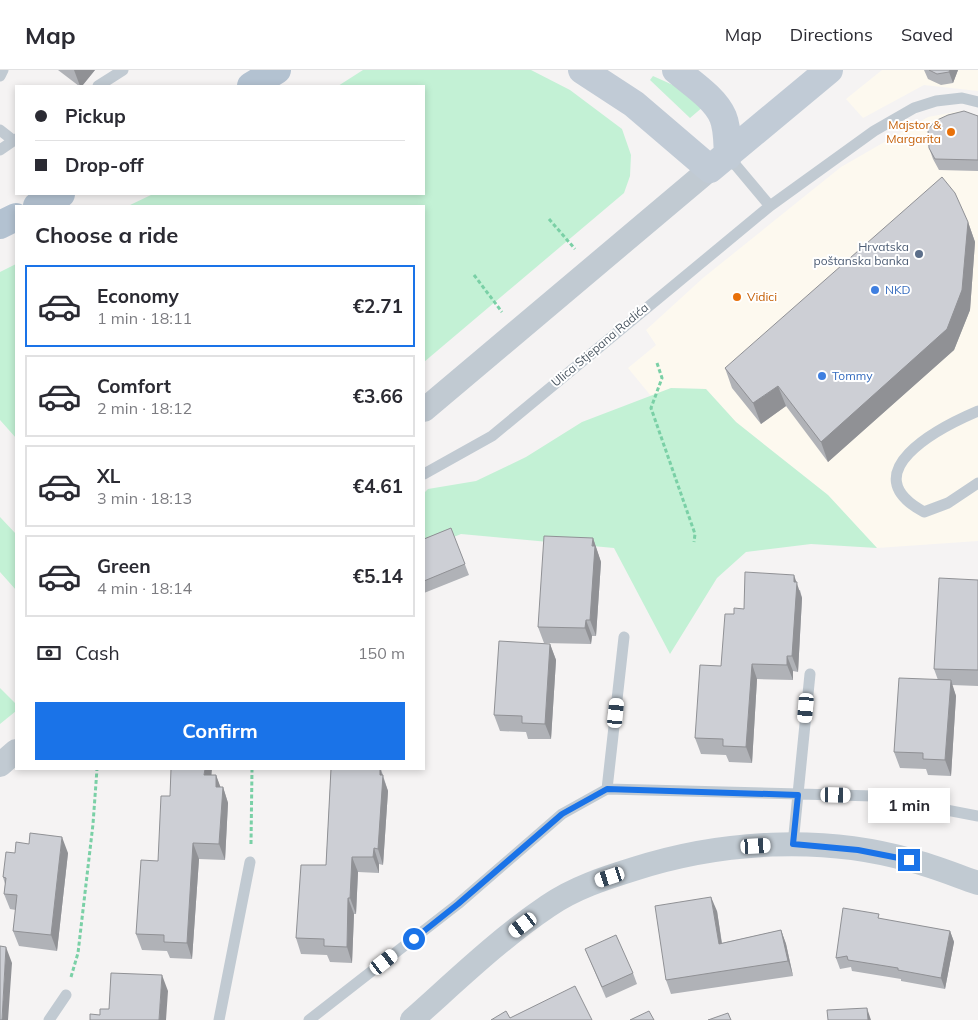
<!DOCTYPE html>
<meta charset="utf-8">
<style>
:root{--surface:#fff;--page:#f7f7f7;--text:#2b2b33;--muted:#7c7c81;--line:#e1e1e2;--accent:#1a73e8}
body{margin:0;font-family:Mulish,sans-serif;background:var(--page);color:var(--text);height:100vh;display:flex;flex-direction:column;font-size:19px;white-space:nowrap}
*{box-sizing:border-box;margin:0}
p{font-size:16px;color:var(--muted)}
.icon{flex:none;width:28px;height:28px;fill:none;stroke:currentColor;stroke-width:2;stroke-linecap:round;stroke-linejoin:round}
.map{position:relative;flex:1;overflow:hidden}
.side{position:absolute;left:15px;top:135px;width:410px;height:565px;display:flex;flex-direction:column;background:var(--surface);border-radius:0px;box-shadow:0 2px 8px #0003}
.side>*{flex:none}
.banner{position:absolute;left:15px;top:15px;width:410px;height:110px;border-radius:0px;box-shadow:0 2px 8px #0003;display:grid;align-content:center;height:110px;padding:0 20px;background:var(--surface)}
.end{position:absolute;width:22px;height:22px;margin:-11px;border:6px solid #1a73e8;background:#fff;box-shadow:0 0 0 2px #fff}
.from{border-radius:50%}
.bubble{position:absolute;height:35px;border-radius:0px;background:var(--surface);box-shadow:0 2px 8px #0003;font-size:16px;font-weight:700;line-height:35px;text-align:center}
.car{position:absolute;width:15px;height:30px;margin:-15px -8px;border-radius:6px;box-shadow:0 0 4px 1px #0007;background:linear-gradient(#fff 24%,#345 0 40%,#fff 0 76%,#345 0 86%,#fff 0)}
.banner b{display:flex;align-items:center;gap:18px;height:48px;font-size:19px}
.banner b+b{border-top:1px solid var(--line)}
.banner i{width:12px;height:12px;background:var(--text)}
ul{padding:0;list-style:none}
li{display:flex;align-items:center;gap:15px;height:82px;margin:0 10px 8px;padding:0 10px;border:2px solid var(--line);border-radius:0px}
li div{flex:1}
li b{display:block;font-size:19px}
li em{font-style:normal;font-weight:700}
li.current{border-color:var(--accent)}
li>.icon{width:45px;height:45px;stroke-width:1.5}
h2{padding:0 20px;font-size:22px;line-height:60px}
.pay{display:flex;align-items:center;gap:12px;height:55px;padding:0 20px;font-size:19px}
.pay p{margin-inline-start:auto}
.primary-button{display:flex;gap:10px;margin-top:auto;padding:10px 20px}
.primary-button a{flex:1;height:58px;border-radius:0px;background:var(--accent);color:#fff;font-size:20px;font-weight:700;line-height:58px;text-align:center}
header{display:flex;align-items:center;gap:30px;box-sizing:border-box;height:70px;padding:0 25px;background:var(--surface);border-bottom:1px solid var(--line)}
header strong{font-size:24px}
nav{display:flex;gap:28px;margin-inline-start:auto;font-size:18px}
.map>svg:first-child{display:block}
</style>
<header>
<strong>Map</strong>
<nav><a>Map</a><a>Directions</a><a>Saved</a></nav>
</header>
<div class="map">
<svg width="978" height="950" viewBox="0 0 978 950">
<rect width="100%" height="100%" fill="#f5f3f3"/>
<!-- commercial -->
<path fill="#fdf9ef" d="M882,0H978V21L924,15L863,48L846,29Z
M960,41L978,48V471L877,478L828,425L736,352L706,319L671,318L651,326L628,298L656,275L646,260L703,208L841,97L928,47Z"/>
<!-- green -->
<path fill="#c3f1d5" d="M363,0H531L570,20L622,59L631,85L630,106L624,123L424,292V136H128L153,124H424V16H338Z
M653,6L684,20L704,36L690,48L650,10Z
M16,194V368L0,350V202Z
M671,318L706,319L736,352L828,425L877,478L811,474L746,482L717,508L670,584L614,478L461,464L424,479V423L428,419L476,411L526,387L582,352Z
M0,447L16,464V520L0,502Z
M0,618L16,634V641L0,654Z"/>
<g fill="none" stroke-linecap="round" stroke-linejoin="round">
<!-- path -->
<path stroke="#7ad0a6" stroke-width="3" stroke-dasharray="4 2.5" stroke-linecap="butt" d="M549,149L575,179
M474,205L502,242
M657,293L662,308L651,338L695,464L694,472
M251,774L252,699
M71,907L78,883L93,754L97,699"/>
<!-- lane -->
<path stroke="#c1cad2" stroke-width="11" d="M0,6L3,0
M98,16L123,0
M0,60L14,71
M0,80L16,69
M728,86L770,136
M978,341C938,358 852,403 924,442L948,433L978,413
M424,404L492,366L770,136L874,61L914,38L936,31L962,28L978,32
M607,719L624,567
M793,774L810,604
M49,950L66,925
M219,950L250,792
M309,950L458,834L562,744L607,719L874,726L978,746"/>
<!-- street -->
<path stroke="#c1cad2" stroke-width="24" d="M424,340L710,99
M0,695L16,681
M412,950C456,911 499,869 548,836C574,818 605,808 634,799C721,771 822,765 910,790C933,796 955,805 978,813"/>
<!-- secondary -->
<path stroke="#c1cbd6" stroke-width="28" d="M582,0L634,34L710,99L829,0
M676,0C691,13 715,28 723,47C728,59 727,73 728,86"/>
<!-- primary -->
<path stroke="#b3c2d1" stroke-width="28" d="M251,16L277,0
M37,136L61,124
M0,155L16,147"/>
</g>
<!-- wall -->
<path fill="#b0b2b7" d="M58,0H95L82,16H79Z
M924,0H958L953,13L941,15L928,9Z
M978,46V101L939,100L933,89L929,78Z
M968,152L975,172L970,240L954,280L828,392L786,336L761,354L732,318L725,298Z
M451,458L469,505L424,523V469Z
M593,468L601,492L596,566H592L591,574L544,573L538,557Z
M978,510V616L952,615L956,626L951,706L928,705L926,699L900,698L894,682L938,610L934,599Z
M800,520L802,528L798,602L793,601V610L757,609L752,693L729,692L726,685L701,684L695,668L721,596L734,544L744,539Z
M550,574L556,590L551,669H528L526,662L500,661L494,645Z
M331,699H381L388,721L383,795L379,794V803L358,802L356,844H354L352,893L330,892L327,885L301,884L296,868L326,795Z
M211,705H216L220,717H223L228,733L225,790L199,789L192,889L170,888L167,881L142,880L136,864L158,791L170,726Z
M15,783H68L57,881L19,876L13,861L16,840L10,839L4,824L5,814L3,807Z
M717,841L722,873L781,860L786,874L793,906L671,924L666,910Z
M880,849L950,861L954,872L945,919L901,911V909L852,901L851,897L840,899L836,888Z
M585,879L633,903L637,914L606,928Z"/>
<!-- shaded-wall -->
<path fill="#909195" d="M74,0H95L82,16H80Z
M950,0H958L953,13L949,2Z
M968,152L975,172L970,240L954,280L828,392L821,372Z
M778,316L786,336L761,354L753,333Z
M593,468L601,492L596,566L590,550Z
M794,505L802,528L798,602L792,586Z
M586,550L592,566L591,574L585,558Z
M550,574L556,590L551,669L545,654Z
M787,586L793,601V610L787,595Z
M752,594L757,609L752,693L746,677Z
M951,610L956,626L951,706L945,690Z
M205,699H212L210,721L204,705Z
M380,699L388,721L383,795L378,779Z
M216,705L222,721L216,717Z
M223,717L228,733L225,790L219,774Z
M62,767L68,783L57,881L51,865Z
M193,773L199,789L192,889L187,873Z
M374,778L379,794V803L373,787Z
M352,787L358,802L356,844L350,828Z
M711,827L717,841L724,889L719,874Z
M348,828L354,844L352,893L347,877Z
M781,860L786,874L793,906L788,891Z
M950,861L954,872L945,919L941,908Z
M6,877L12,893L8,950H2Z
M162,905L168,921L166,950H159Z
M867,938L871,950H868Z"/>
<!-- building -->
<path fill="#cdcfd5" stroke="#909195" d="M929,0H950L949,2L937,4Z
M964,41L978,46V90L935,89L929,78L928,60L935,51L948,45Z
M942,107L955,123L968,152L962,220L947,259L821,372L778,316L753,333L725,298Z
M451,458L465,494L424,511V469Z
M544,466L593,468L592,476H595L590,550H586L585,558L538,557Z
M745,502L794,505V512H797L792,586H787V595L752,594L746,677L723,676V669L695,668L700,595L721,596L725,544H734V538L744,539Z
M939,508L978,510V600L934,599Z
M499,571L550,574L545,654L522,653V646L494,645Z
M899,608L951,610L945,690L923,689V683L894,682Z
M171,699H205L204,705H216V717H223L219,774L193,773L187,873L164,872V865L136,864L141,790L158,791L161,726H170Z
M331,699H380V705H383L378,779L374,778L373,787H352L350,828H348L347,877L324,876V869L296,868L301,795H326Z
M30,763L62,767L51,865L13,861L17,825L4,824L6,808L3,807L6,782L15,783L16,772L29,774Z
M711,827L719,874L781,860L788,891L666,910L655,836Z
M843,838L879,844L878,848L950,861L941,908L898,900V898L848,890L847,886L836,888Z
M616,865L633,903L602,917L585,879Z
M0,876L6,877L2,950H0Z
M111,903L162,905L159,950H90V944L100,945V939H109Z
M575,916L592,950H491L506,941L510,948Z
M867,938L868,950H828L827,940Z
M649,941L654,950H630Z
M728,943L731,950H708Z"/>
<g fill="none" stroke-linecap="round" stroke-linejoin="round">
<!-- route -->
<path stroke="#1a73e8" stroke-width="6" d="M414,869L458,834L562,744L607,719L798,725L793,774L858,780L909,790"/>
</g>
<!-- markers -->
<g fill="#e8710a" stroke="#fff" stroke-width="2">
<circle cx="951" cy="62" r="5"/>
<circle cx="737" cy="227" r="5"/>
</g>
<circle fill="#5c6f8a" stroke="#fff" stroke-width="2" cx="919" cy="184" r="5"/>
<g fill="#3f7fe0" stroke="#fff" stroke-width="2">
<circle cx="875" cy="220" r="5"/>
<circle cx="822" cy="306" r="5"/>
</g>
<g text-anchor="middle" stroke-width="4" stroke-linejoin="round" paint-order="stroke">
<!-- food labels -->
<g font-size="12" fill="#c56008" stroke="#fff" text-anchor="end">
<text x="941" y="59">Majstor &amp;<tspan x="941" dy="14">Margarita</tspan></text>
<text x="747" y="231" text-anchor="start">Vidici</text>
</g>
<!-- service labels -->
<g font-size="12" fill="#4e5e75" stroke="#fff" text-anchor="end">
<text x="909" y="181">Hrvatska<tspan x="909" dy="14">poštanska banka</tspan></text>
</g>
<!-- shop labels -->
<g font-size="12" fill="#366cbe" stroke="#fff" text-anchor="start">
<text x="885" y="224">NKD</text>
<text x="832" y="310">Tommy</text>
</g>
<!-- street labels -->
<g font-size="12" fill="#4a5661" stroke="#fff">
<text transform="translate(600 275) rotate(-40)" y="4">Ulica Stjepana Radića</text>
</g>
</g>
</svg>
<i class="end from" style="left:414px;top:869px"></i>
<i class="end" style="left:909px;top:790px"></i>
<div class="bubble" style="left:868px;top:718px;width:82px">1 min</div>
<i class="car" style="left:806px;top:638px;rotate:185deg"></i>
<i class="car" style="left:616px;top:643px;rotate:6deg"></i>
<i class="car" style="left:836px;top:725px;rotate:91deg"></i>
<i class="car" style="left:756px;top:776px;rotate:87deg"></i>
<i class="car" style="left:610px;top:807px;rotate:252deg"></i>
<i class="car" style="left:523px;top:855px;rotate:233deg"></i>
<i class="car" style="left:384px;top:892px;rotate:52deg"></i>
<div class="banner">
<b><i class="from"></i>Pickup</b>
<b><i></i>Drop-off</b>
</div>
<section class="side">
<h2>Choose a ride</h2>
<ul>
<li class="current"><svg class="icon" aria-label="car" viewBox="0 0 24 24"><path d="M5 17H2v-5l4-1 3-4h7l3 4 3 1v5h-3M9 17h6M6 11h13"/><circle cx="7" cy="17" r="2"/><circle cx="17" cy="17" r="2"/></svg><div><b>Economy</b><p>1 min · 18:11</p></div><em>€2.71</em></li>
<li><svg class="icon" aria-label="car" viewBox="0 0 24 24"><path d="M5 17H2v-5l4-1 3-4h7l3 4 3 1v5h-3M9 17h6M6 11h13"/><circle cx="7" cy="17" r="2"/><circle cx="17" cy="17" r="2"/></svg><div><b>Comfort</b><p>2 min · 18:12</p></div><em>€3.66</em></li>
<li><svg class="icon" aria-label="car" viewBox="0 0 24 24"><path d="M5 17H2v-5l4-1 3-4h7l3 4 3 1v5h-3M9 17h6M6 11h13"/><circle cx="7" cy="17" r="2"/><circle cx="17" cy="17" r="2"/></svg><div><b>XL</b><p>3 min · 18:13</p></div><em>€4.61</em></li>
<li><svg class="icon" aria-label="car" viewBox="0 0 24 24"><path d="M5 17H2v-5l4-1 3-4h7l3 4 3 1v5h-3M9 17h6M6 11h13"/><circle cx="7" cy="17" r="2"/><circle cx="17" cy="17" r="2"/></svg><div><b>Green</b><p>4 min · 18:14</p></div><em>€5.14</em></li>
</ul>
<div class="pay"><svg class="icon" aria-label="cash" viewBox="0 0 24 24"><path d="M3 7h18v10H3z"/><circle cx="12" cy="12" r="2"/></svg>Cash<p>150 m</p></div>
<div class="primary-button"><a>Confirm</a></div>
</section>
</div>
